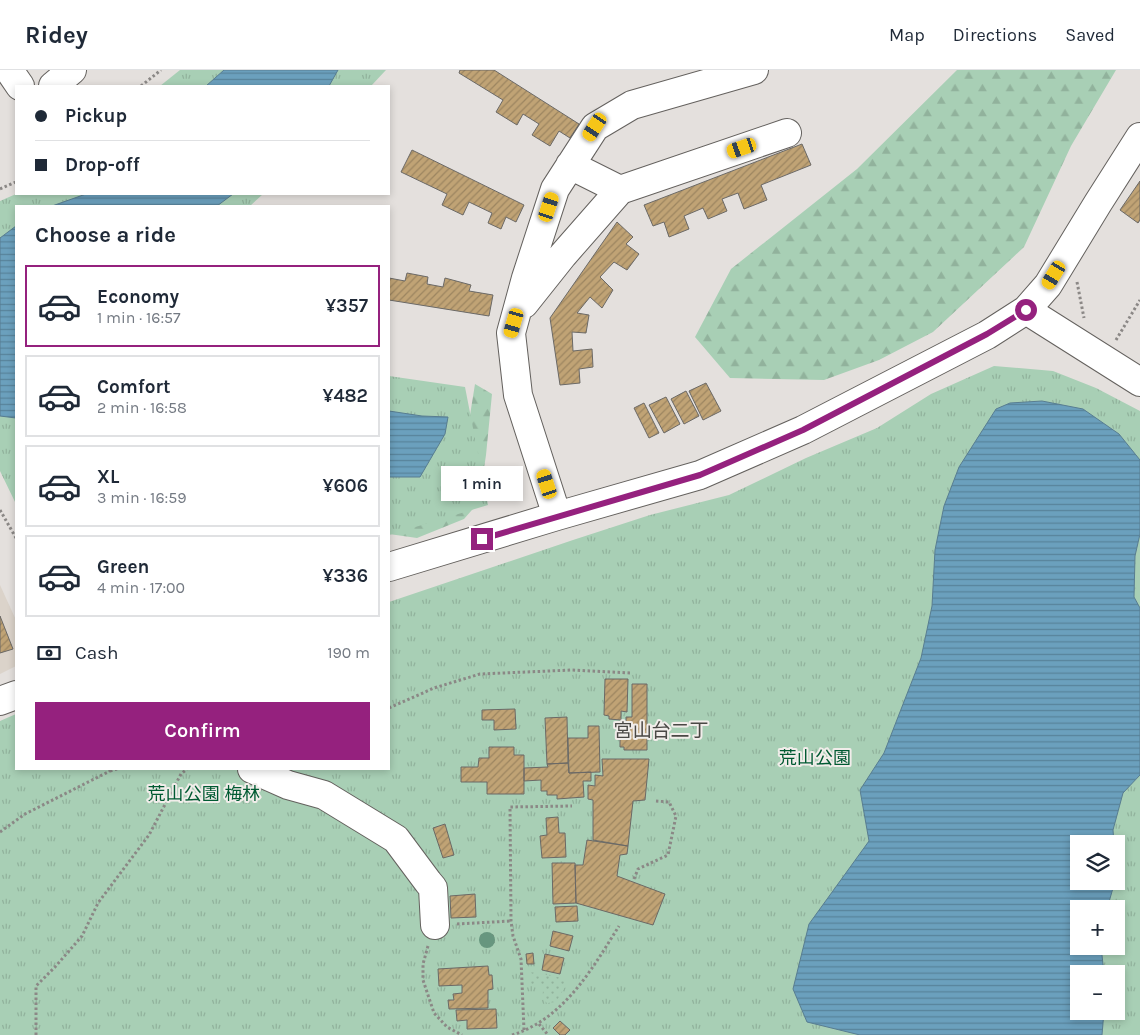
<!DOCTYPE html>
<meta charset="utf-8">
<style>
:root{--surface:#fff;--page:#f6f6f7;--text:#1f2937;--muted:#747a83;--line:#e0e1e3;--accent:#95217e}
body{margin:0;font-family:Karla,"Noto Sans JP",sans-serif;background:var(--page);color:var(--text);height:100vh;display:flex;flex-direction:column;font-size:19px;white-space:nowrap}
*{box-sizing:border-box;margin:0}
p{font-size:16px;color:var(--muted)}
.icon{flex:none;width:28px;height:28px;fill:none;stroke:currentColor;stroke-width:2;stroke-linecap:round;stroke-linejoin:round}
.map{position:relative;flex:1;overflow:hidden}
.panel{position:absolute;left:15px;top:135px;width:375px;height:565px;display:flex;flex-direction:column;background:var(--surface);border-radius:0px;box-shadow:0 2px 8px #0003}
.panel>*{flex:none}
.guide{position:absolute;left:15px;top:15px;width:375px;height:110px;border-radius:0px;box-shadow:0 2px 8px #0003;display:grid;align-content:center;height:110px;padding:0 20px;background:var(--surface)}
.buttons{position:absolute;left:1070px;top:765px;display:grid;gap:10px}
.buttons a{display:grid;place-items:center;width:55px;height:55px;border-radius:0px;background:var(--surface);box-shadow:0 2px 8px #0003;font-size:25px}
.end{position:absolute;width:22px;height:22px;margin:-11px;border:6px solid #95217e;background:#fff;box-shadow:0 0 0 2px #fff}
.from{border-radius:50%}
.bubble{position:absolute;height:35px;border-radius:0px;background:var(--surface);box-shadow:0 2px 8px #0003;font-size:16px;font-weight:600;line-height:35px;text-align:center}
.car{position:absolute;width:15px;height:30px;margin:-15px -8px;border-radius:6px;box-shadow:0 0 4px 1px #0007;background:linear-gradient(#f5c518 24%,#345 0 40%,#f5c518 0 76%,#345 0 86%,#f5c518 0)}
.guide b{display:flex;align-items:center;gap:18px;height:48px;font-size:19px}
.guide b+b{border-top:1px solid var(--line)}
.guide i{width:12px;height:12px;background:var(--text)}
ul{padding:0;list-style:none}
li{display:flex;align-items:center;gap:15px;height:82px;margin:0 10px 8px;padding:0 10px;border:2px solid var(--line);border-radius:0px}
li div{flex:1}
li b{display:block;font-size:19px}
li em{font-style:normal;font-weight:600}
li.on{border-color:var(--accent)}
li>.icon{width:45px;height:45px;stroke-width:1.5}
h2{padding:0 20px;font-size:22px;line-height:60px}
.pay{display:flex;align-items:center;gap:12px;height:55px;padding:0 20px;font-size:19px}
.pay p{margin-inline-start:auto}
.button{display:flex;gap:10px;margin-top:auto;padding:10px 20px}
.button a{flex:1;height:58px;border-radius:0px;background:var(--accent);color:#fff;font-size:20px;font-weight:600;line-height:58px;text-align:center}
header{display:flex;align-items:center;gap:30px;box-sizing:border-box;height:70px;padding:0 25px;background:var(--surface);border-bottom:1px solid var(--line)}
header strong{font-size:24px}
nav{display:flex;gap:28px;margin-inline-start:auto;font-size:18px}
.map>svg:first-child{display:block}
</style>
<header>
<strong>Ridey</strong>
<nav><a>Map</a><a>Directions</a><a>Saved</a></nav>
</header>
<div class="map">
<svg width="1140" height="965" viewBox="0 0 1140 965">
<defs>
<pattern id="forest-firs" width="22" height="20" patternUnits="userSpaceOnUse" patternTransform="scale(1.25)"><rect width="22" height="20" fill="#a8cfb5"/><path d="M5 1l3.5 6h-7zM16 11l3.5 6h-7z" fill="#91b29c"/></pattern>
<pattern id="park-tufts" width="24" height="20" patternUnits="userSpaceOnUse" patternTransform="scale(1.25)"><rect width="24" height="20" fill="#a8cfb5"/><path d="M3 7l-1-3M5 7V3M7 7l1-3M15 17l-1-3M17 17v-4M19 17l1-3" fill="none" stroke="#91b29c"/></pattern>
<pattern id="garden-dots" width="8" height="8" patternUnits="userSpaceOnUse" patternTransform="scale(1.25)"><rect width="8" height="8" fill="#a8cfb5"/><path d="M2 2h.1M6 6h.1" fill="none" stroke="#91b29c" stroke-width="1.8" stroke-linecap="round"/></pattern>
<pattern id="water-rules" width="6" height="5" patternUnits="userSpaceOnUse" patternTransform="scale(1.25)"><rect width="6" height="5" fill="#6ba0bd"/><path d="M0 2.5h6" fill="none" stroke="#58839a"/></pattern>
<pattern id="building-hatch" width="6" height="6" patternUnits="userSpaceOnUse" patternTransform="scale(1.25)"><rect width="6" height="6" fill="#c0a375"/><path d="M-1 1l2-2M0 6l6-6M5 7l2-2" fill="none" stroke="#9c8560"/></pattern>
</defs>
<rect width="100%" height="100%" fill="#e4e0dd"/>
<!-- built -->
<path fill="#dbd3ca" d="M0,515L16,550V596L0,604Z"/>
<!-- forest -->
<path fill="url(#forest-firs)" d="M957,0H1116L1071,76L1024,177L933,262L879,290L824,310L730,308L695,267L731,199L857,99Z
M475,314L492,324L486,385L479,432L464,449L417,468L389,464V418L467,364Z"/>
<!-- park -->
<path fill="url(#park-tufts)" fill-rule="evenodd" d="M180,0H386L371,16H160Z
M16,124H263L250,136H16V434L0,401V131Z
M994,296L1053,301L1096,318L1140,341V965H0V651L16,644V699H389V532L573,470L650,445L729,425L806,388L877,358L931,324ZM1079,774H1116V811H1079ZM1079,839H1116V876H1079ZM1079,904H1116V941H1079Z
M389,306L465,317L488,435L389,465Z"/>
<!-- garden -->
<path fill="url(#garden-dots)" d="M530,902C535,903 561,907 565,909C566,910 567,911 568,912L556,932L547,933C540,928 544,922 543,915H531Z"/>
<!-- water -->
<path fill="url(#water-rules)" stroke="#587d91" d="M224,0H338L329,16H206Z
M86,124H233L217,136H52Z
M16,156V348L0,346V168Z
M1042,331L1083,339L1119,364L1140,390V464L1135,486L1134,527L1140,538V705L1123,723L1113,760L1114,774H1079V811H1115L1107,839H1079V876H1101L1104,904H1079V941H1104L1102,965H860L807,952L793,919L809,854L869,771L860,720L884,683L921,588L932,536L935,480L944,436L959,397L996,339L1010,333Z
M389,341L422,346L448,347L445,364L420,407H389Z"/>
<!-- building -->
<path fill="url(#building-hatch)" stroke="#6b6966" d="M460,0H494L579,54L570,68L559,61L550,76L532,65L539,54L523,44L517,55L496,42L503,30L459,3Z
M802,74L811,95L761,115L767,130L744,139L738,123L722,129L727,141L708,149L703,138L684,146L689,159L669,167L664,152L653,156L644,135Z
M412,80L524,135L516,152L506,147L501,159L488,153L492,143L469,132L463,145L442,135L447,124L401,102Z
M1140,111V150L1138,153L1120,140Z
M617,152L633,167L626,174L639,184L627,200L614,192L600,207L613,220L602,238L590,227L577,243L589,245L586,263L572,262L573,281L592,279L593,297L579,299L580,313L560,315L550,248Z
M407,203L428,207L427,214L443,217L445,208L471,215L469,221L493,225L489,246L389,230V208L405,211Z
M706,313L721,341L703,350L689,321Z
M686,321L699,346L684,354L671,329Z
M666,327L680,354L664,363L649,335Z
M644,333L659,363L649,368L634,338Z
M0,546L13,579L0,583Z
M605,609H628L627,642L621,641V650L609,649V646L604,645Z
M632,614H647V680H624V677H620V665H626V647H632Z
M515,639L516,659L494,660V650H482V640Z
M567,647L568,693L547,694L545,648Z
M588,656H599L600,702L569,703L568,668H588Z
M489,677H514V685H524V724H487V712H461V697H478L479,688H489Z
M602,689H649L645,730L633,731L628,776L593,770V730L588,729V715L595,716V705L603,706Z
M568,693L569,703L591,702V711H583L584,727L557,729V725H547V721H541V710L524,711V698L548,697L547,694Z
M558,747L559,763H565L566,787L542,788L540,766L547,765L546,748Z
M445,754L454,785L443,788L433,758Z
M587,770L628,776L627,784L620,785L617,806L665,824L653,855L576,833L575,795H583Z
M552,793H575L576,833L553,834Z
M475,824L476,847L451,848L450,826Z
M577,836L578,851L556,852L555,837Z
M553,861L573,866L569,881L550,876Z
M481,865H493L494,873H481Z
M533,883L534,894H527L526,884Z
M545,884L564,888L560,904L542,900Z
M488,896L489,905H492L493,919L488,920V938L449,939L448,930H454L453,924L462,923V915L439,916L438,899Z
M496,939L497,958L467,959V950L457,951L456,940Z
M560,951L570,960L565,965H560L553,958Z"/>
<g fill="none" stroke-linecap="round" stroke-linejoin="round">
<!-- minor casing -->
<g stroke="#64615e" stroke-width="30">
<path id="minor" d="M9,0L20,16
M53,16L72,0
M570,95L620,120
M524,234L563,185L620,120L787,63
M1026,240L1140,312
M557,446L518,325L511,263L526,208L555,119L595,57L632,35L754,0
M389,497L557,446L700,405L803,360L987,265L1026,240L1048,215L1098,133L1140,67
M0,631L16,625
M252,699L288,715L324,725L396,769L428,812L433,818L435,855"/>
</g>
<!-- path -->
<path stroke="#8b8886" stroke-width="3" stroke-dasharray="2.5 2.5" stroke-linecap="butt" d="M141,16L161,0
M0,119L16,112
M1077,212L1084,248
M1116,270L1140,230
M0,440L16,468
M389,638L434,618L480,604L572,600L630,603
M110,701L117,699
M0,762L25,744L110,701L109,699
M634,809L638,799L668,785L676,746L669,732L656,731
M457,854L511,851
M428,876L423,894V910L434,943L447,957L462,965
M539,954L548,965
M524,960L521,889L513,866L511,851L510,737L572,736
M36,965V916L55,897L82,866L98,833L149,765L181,704L187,699
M512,965C564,949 592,899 619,856"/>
<!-- minor -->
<use href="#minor" stroke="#fff" stroke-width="28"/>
</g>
<!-- trees -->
<circle fill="#67967f" cx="487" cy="870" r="8"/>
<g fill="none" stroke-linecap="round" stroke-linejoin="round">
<!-- route -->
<path stroke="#95217e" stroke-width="6" d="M482,469L700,405L803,360L987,264L1026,240"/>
</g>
<g text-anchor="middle" stroke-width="4" stroke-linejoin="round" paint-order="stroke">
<!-- park labels -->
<g font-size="18" fill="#005a32" stroke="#f1edea">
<text x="815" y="694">荒山公園</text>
<text x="204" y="730">荒山公園 梅林</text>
</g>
<!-- neighbourhood labels -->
<g font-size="19" fill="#4a4845" stroke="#f1edea">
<text x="661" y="667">宮山台二丁</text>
</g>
</g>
</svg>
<div class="buttons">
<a><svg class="icon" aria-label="layers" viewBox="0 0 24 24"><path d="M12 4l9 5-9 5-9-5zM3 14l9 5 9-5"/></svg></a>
<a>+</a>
<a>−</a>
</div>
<i class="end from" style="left:1026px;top:240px"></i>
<i class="end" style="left:482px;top:469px"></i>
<div class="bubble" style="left:441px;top:396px;width:82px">1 min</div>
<i class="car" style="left:595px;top:57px;rotate:213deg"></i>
<i class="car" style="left:742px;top:78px;rotate:251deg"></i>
<i class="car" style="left:549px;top:137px;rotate:18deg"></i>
<i class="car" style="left:1054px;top:205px;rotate:211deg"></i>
<i class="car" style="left:514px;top:253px;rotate:196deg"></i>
<i class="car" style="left:547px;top:414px;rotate:342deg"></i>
<div class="guide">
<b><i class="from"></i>Pickup</b>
<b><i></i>Drop-off</b>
</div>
<section class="panel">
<h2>Choose a ride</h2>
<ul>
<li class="on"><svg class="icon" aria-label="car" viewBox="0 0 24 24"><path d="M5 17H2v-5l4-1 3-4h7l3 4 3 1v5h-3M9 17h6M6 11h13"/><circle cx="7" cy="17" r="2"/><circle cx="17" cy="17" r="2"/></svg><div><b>Economy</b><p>1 min · 16:57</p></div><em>¥357</em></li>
<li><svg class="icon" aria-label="car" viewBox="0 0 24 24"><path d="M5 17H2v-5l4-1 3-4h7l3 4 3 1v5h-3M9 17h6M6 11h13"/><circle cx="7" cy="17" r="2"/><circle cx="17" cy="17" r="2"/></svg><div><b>Comfort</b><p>2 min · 16:58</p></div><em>¥482</em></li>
<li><svg class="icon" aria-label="car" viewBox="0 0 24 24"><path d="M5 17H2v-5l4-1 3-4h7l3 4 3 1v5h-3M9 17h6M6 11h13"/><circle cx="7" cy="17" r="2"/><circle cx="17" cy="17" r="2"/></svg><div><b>XL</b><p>3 min · 16:59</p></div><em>¥606</em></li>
<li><svg class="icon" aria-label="car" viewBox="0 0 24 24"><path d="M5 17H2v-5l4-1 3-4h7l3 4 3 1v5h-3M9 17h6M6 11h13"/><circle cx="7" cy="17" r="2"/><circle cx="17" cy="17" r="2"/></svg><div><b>Green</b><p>4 min · 17:00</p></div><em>¥336</em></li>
</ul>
<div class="pay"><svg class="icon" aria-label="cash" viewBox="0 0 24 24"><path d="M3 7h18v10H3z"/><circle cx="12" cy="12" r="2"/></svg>Cash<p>190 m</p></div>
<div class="button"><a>Confirm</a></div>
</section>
</div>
